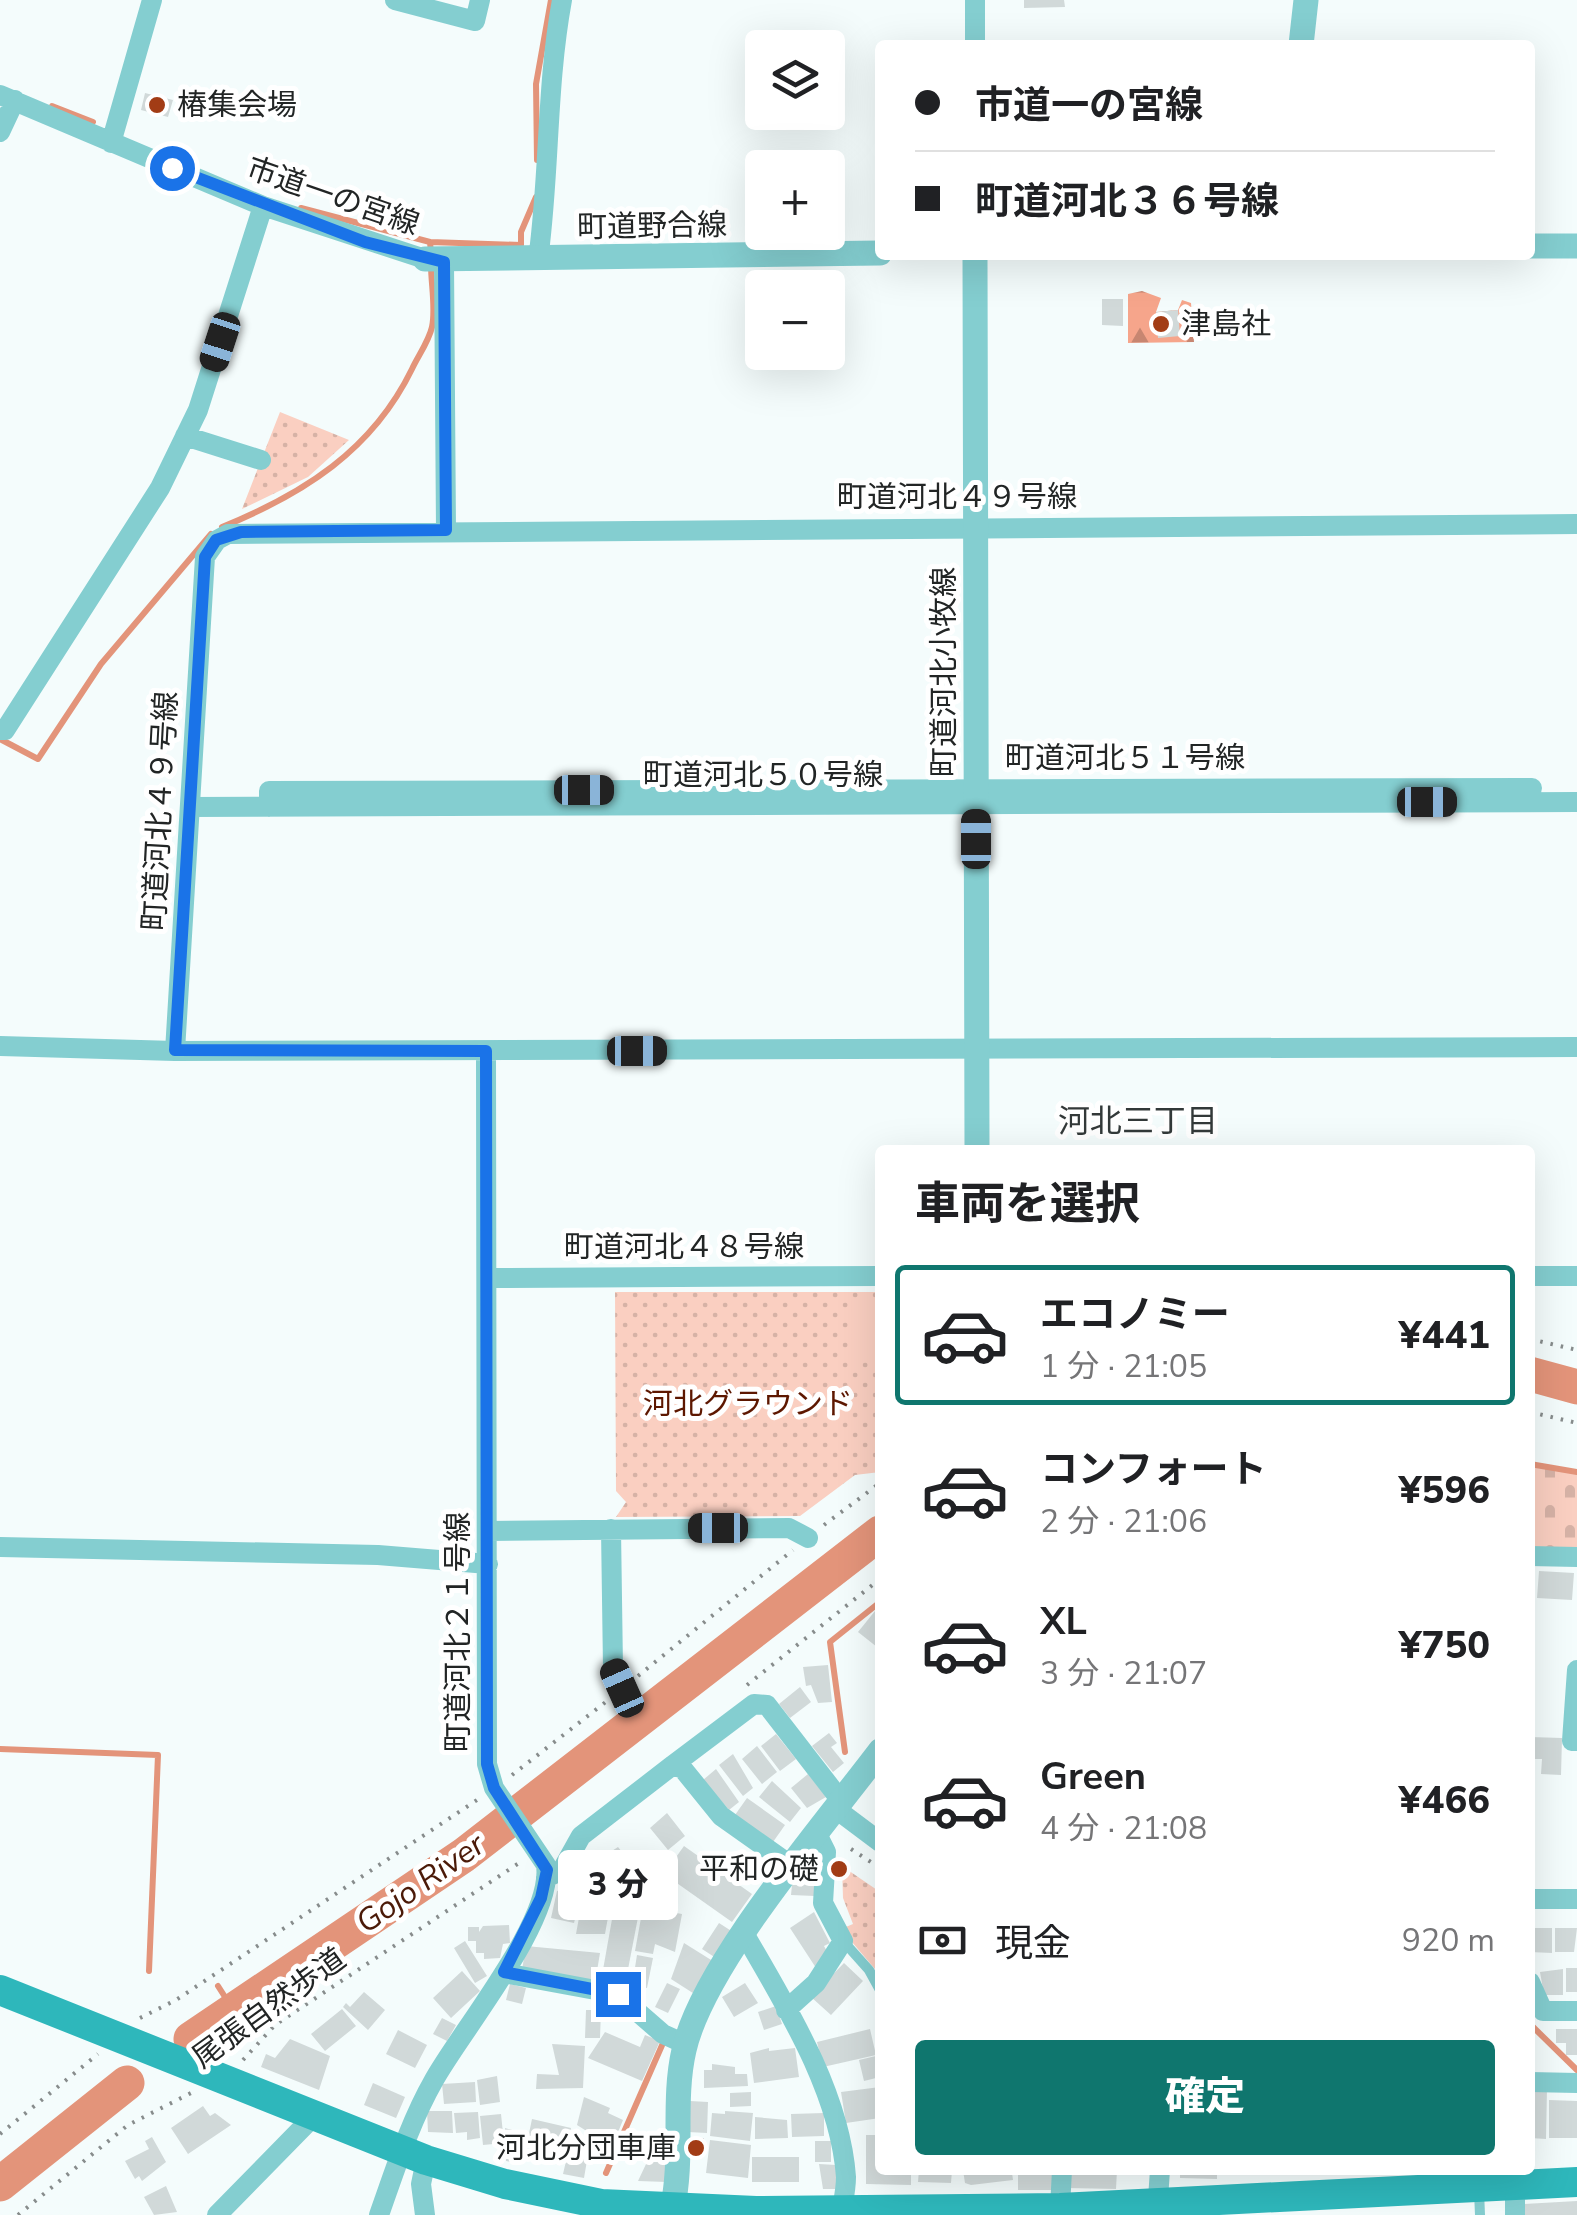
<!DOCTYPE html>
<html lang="ja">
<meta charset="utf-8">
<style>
:root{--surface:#fff;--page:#f2f2f2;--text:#202124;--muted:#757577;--line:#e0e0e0;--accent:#0f766e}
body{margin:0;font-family:"Nunito Sans","Noto Sans JP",sans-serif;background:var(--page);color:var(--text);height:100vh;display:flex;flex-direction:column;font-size:38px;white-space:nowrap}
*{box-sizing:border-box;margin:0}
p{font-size:32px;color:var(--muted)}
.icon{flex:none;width:55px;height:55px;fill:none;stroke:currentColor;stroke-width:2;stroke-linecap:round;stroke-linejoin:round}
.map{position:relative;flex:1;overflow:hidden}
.sheet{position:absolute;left:875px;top:1145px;width:660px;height:1030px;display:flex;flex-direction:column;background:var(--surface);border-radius:10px;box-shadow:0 10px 40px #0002}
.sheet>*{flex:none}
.hud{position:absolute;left:875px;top:40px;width:660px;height:220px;border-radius:10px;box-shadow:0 10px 40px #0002;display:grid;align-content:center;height:220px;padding:0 40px;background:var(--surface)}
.buttons{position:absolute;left:745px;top:30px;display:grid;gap:20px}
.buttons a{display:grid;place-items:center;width:100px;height:100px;border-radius:10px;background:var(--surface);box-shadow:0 10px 40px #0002;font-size:50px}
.end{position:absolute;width:45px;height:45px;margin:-22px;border:12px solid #1a73e8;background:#fff;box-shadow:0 0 0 5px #fff}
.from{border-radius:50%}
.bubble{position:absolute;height:70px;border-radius:10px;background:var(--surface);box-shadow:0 10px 40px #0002;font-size:32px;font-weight:800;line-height:70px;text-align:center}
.car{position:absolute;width:30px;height:60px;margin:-30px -15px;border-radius:12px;box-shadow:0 0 8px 2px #0007;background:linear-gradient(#222 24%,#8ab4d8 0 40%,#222 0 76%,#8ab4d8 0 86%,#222 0)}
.hud b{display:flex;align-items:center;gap:35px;height:95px;font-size:38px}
.hud b+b{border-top:2px solid var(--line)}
.hud i{width:25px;height:25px;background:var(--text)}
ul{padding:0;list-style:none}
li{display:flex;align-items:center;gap:30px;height:140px;margin:0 20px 15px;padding:0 20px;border:5px solid transparent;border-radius:10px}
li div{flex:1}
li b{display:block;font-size:38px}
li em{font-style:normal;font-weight:800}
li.selected{border-color:var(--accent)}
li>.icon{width:90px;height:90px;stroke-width:1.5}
h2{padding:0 40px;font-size:45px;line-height:120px}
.pay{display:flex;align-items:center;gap:25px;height:110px;padding:0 40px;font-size:38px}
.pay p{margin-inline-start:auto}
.primary-button{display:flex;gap:20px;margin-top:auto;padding:20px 40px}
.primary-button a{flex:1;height:115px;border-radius:10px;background:var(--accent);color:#fff;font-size:40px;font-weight:800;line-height:115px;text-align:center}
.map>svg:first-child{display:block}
</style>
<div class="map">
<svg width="1577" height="2215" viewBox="0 0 1577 2215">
<defs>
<pattern id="green-dots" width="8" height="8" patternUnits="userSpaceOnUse" patternTransform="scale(2.5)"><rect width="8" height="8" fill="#facfc1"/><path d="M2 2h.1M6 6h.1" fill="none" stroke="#d6b2a6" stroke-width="1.8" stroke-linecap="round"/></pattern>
<pattern id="forest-firs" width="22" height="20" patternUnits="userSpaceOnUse" patternTransform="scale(2.5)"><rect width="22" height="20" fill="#f6a58b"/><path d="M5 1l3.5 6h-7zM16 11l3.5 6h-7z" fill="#c78671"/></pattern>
<pattern id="cemetery-stones" width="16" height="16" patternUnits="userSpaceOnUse" patternTransform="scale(2.5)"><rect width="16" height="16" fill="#facfc1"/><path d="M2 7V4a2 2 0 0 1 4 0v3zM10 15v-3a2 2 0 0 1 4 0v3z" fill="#d6b2a6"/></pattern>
</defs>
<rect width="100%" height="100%" fill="#f4fcfc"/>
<!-- green -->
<path fill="url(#green-dots)" d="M280,412L349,440L308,477L242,509Z
M615,1292H880V1472L855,1475L800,1516L616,1517L626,1502L616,1491Z
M842,1866L880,1892V1975L841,1929L853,1924L843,1898Z"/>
<!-- forest -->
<path fill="url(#forest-firs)" d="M1142,291L1161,298L1156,312L1178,310L1182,300L1191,303L1194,342L1128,343V294Z"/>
<!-- cemetery -->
<path fill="url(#cemetery-stones)" d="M1530,1466L1577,1474V1549L1530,1551Z"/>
<!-- pitch -->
<path fill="#facfc1" d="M851,1299H880V1359H852Z"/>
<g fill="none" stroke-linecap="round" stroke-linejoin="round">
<!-- stream -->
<path stroke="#e3947a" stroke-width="6" d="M52,106L93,122
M537,160L536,84L551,0
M301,208L430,242
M431,253L430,242L521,245V232L536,197
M222,527C303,494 372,451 412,369C418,356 429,341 432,327C436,309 431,284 431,265
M0,739L38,759L101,664L211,534
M1530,1464L1577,1472
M0,1749L158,1755L149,1971
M845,1752L830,1642L880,1602
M218,1986L234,2011
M1530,2007L1532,2026L1577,2070
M606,2173L663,2043"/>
<!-- river -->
<path stroke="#e3947a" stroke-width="35" d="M1530,1374L1577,1387
M191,2039L464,1855L880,1533
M0,2184L127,2083"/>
</g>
<!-- building -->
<path fill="#d1d9d9" d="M1024,0H1064L1065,7L1024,8Z
M145,93L173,100L168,117L141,110Z
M1102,299H1123V326L1102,325Z
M1178,310L1180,336L1158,338L1156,312Z
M1539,1571L1574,1573L1572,1600L1537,1598Z
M875,1611L880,1615L877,1647L858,1632Z
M828,1665L832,1702L818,1703L811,1685L806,1686L803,1667Z
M800,1687L811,1702L790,1718L779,1704Z
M829,1733L837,1743L831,1747L844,1763L833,1772L812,1746Z
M776,1734L796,1759L780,1771L761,1746Z
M1530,1737L1562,1738L1561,1775L1541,1774L1542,1759H1530Z
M757,1746L777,1772L762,1784L742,1759Z
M733,1754L753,1788L743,1796L719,1765Z
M716,1769L739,1802L729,1810L703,1780Z
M808,1774L826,1797L807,1808L791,1788Z
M772,1781L801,1808L790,1822L759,1797Z
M747,1798L785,1825L773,1842L735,1815Z
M667,1813L685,1836L668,1850L650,1828Z
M684,1846L752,1894L732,1922L664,1874Z
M618,1847L638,1872L617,1889L595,1862Z
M806,1865H816L815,1896L791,1895L792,1885H800Z
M568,1879L584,1883L574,1923L551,1918L557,1891L566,1888Z
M582,1901L610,1906L605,1934H576Z
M643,1907L682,1914L675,1952L655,1944L653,1954L635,1951Z
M614,1908L639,1912L625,1985L601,1981Z
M814,1912L830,1943L824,1946L829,1955L818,1971L790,1928Z
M719,1923L736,1934L719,1960L702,1949Z
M509,1925L510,1943L503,1944L500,1958L484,1959V1953H476V1941H468V1927H479V1932L483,1926Z
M1530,1928H1552V1953L1530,1952Z
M1555,1928H1577L1574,1952H1555Z
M465,1941L487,1976L475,1983L454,1948Z
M684,1943L716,1963L696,1995L671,1979Z
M526,1946L600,1953L595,1983L522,1970Z
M637,1955L653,1958L647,1988L632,1986Z
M844,1963L863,1981L831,2015L811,1997Z
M1566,1968H1577V1992H1566Z
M1563,1969V1995H1544L1540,1972Z
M462,1971L480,1991L451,2018L433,1998Z
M667,1983L680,1989L668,2013L655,2007Z
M745,1983L758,2003L734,2017L722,1997Z
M510,1984L526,1988L522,2004L506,2000Z
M364,1992L385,2010L368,2030L343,2007L346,2003L350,2007Z
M776,2006L782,2024L764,2030L758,2012Z
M342,2009L356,2026L325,2051L311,2034Z
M586,2010H601L600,2038H585Z
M442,2018L456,2025L447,2041L433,2034Z
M870,2029L876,2055L823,2067L817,2042Z
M1556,2029H1577V2055H1566V2043H1556Z
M398,2030L427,2045L415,2068L386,2054Z
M605,2032L640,2047L645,2035L660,2041L642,2081L588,2058Z
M290,2039L330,2056L319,2090L261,2067L266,2054L275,2058Z
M552,2044L585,2046L583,2088L536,2089L537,2074L559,2075Z
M769,2048V2051L795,2048L799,2077L754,2083L750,2053Z
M880,2055V2077L864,2081L859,2060Z
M712,2064L735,2067V2074H747L748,2086L704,2088V2070H712Z
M497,2076L500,2102L480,2105L477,2080Z
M475,2082L476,2102L444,2104L442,2084Z
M373,2083L405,2097L396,2118L364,2105Z
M880,2087V2118L846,2123L841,2092Z
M1530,2089H1547L1546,2139L1530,2138Z
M751,2092V2106L730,2107V2093Z
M584,2097L610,2108L608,2113L623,2120L612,2147L577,2125Z
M1549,2100L1577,2101V2138H1549Z
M690,2101L708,2102L707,2133L688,2132Z
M203,2106L210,2116L215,2113L231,2125L188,2154L171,2128Z
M427,2111H452L453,2133L428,2132Z
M725,2111L753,2113L750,2141L710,2136L712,2113L725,2114Z
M478,2112L480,2138L467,2140V2132L456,2133L454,2113Z
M824,2113V2136L792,2137L791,2114Z
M501,2114L504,2143L483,2145L480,2116Z
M755,2117L787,2120L788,2138L755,2139Z
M532,2119L571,2128L564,2157L533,2153L534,2147L527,2145L522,2164L506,2161L505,2128L523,2133L521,2142L527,2143Z
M866,2135H880V2170H911V2185L866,2184Z
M152,2137L166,2162L142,2181L139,2176L135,2179L125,2161L149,2149L145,2141Z
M690,2138H704L703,2158L689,2157Z
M571,2140L590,2143L584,2178L563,2174Z
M710,2140L751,2145L748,2178L706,2173Z
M815,2141H831V2162H815Z
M752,2157H799V2182H752Z
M647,2162H668L667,2182L638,2181Z
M819,2164L836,2165V2189H823Z
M919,2170H952L951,2183L918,2182Z
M963,2170H1019L1020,2172L1012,2173L1013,2180L971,2185L965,2183Z
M1067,2170H1117L1116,2189L1066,2188Z
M1180,2170H1217V2179L1180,2178Z
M1018,2175H1053V2190H1018Z
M166,2186L177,2212L154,2215L144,2197Z
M1577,2201V2215H1524V2204Z"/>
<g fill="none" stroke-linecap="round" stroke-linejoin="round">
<!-- path -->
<path stroke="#878c8c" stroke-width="4" stroke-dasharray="2.5 8" stroke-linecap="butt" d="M1530,1339L1577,1350
M1530,1412L1577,1423
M824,1525L880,1483
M638,1676L793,1550
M747,1685L880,1579
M512,1775L607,1701
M851,1849L880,1868
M140,2018L176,2000L480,1798
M243,2060L275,2025L519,1863
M0,2134L98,2054
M18,2215L128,2125L193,2092"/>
<!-- service -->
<path stroke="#84ced0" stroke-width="10" d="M844,1942L869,1970L880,1990
M1479,2191L1480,2215"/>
<!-- minor -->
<path stroke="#84ced0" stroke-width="20" d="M395,0L475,21L480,0
M975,0V45
M0,95L263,206L425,259
M0,132L15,100
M111,143L152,0
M538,260C550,173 546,87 562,0
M444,262L446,530
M185,436L261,460
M1577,524L228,534L217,540L205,557L175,1051L1577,1047
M0,730H5L160,488L198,410L263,206
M190,807L1577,802
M269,807V791L1532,788
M0,1046L175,1051
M1530,1276H1577
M488,1278L880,1276
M611,1529L613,1668L622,1688
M488,1531L789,1528L808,1538
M0,1547L378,1555L488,1564
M1530,1556L1577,1557
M1577,1670L1572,1741H1577
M673,1765L754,1704L767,1705L842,1802
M836,1809L880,1842
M546,1878L562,1870L581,1836L673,1765L683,1769L721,1816L793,1867
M1530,1899H1577
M745,1935C786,2006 840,2092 846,2177C846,2190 843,2202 841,2215
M504,1973L617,1994L663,2034L685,2044
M1530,1982L1543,2011H1577
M786,2010L816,1983L843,1941L823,1903L826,1852L817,1834
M1530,2082L1577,2083
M1060,2208L1062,2170
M1157,2213L1160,2170
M217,2215L314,2116
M379,2215C395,2170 410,2122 434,2080C461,2031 554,1920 546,1865L494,1788L487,1764L486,1051
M425,2215L421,2184L426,2160
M1515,2215V2186"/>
<!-- tertiary -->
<path stroke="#84ced0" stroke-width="25" d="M1301,45L1306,0
M1530,246H1577
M975,255L977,1150
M425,259L880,253
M672,2210C684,2157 672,2102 684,2050C703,1965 825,1824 880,1751"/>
<!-- secondary -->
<path stroke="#2eb7bb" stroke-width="30" d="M0,1990L426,2160L505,2184L601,2204L756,2211L1060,2208L1577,2182"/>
</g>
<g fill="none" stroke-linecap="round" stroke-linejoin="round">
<!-- route -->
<path stroke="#1a73e8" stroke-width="12" d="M172,168L365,242L444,262L446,530L241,532L216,540L205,557L175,1050L486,1051L487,1764L494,1788L547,1870L541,1898L504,1972L618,1994"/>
</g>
<!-- markers -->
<g fill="#a23c15" stroke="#fff" stroke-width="4">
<circle cx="157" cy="105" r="10"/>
<circle cx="1161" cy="324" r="10"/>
<circle cx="839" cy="1869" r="10"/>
<circle cx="696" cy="2148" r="10"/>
</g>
<g text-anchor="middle" stroke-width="10" stroke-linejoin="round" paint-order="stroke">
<!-- poi labels -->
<g font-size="30" fill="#222525" stroke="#fff" text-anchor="start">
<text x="177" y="115">椿集会場</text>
<text x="1181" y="334">津島社</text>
<text x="819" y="1879" text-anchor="end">平和の礎</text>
<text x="676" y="2158" text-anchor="end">河北分団車庫</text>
</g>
<!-- street labels -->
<g font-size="30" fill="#222525" stroke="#fff">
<text transform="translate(333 196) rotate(19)" y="10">市道一の宮線</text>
<text transform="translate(652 226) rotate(-1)" y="10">町道野合線</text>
<text x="957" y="507">町道河北４９号線</text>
<text transform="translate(944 672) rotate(-90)" y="10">町道河北小牧線</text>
<text x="1125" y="768">町道河北５１号線</text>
<text x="763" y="785">町道河北５０号線</text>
<text transform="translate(160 811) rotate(-87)" y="10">町道河北４９号線</text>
<text x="684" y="1257">町道河北４８号線</text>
<text transform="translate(458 1632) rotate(-90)" y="10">町道河北２１号線</text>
<text transform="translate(269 2008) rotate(-36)" y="10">尾張自然歩道</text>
</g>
<!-- park labels -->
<g font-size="30" fill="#5d1700" stroke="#fff">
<text x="748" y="1414">河北グラウンド</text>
</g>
<!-- neighbourhood labels -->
<g font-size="32" fill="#333939" stroke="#fff">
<text x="1138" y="1132">河北三丁目</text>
</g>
<!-- water labels -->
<g font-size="32" font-style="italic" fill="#4b1a08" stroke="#fff">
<text transform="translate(420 1883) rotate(-35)" y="11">Gojo River</text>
</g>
</g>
</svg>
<div class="buttons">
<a><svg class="icon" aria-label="layers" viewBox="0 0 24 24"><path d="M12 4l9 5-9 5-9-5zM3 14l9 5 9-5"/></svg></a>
<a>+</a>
<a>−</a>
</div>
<i class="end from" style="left:172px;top:168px"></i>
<i class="end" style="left:618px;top:1994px"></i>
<div class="bubble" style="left:558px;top:1850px;width:120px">3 分</div>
<i class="car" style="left:220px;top:342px;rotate:198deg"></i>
<i class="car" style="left:584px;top:790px;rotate:90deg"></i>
<i class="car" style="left:1427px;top:802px;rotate:90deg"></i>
<i class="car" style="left:976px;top:839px;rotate:0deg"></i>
<i class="car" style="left:637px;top:1051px;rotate:90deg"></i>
<i class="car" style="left:718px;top:1528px;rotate:270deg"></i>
<i class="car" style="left:622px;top:1688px;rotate:336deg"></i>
<div class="hud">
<b><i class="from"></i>市道一の宮線</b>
<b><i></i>町道河北３６号線</b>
</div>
<section class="sheet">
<h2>車両を選択</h2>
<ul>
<li class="selected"><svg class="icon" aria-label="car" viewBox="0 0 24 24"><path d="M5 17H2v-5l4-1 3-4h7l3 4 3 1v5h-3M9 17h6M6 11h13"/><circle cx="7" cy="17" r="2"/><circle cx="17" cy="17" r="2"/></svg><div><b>エコノミー</b><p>1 分 · 21:05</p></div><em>¥441</em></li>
<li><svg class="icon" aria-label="car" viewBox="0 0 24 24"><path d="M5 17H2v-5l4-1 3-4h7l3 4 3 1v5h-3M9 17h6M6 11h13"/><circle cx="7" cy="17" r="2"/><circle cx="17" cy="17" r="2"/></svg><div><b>コンフォート</b><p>2 分 · 21:06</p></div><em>¥596</em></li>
<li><svg class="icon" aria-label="car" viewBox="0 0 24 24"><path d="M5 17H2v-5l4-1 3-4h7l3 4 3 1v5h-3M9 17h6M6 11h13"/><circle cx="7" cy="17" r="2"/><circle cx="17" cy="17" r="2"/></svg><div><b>XL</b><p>3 分 · 21:07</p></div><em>¥750</em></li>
<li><svg class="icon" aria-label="car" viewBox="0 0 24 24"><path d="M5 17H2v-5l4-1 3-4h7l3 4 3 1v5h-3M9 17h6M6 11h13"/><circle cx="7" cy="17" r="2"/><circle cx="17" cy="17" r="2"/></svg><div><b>Green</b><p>4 分 · 21:08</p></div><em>¥466</em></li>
</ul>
<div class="pay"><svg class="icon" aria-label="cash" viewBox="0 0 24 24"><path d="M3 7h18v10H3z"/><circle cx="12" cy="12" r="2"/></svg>現金<p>920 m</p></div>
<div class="primary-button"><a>確定</a></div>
</section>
</div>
